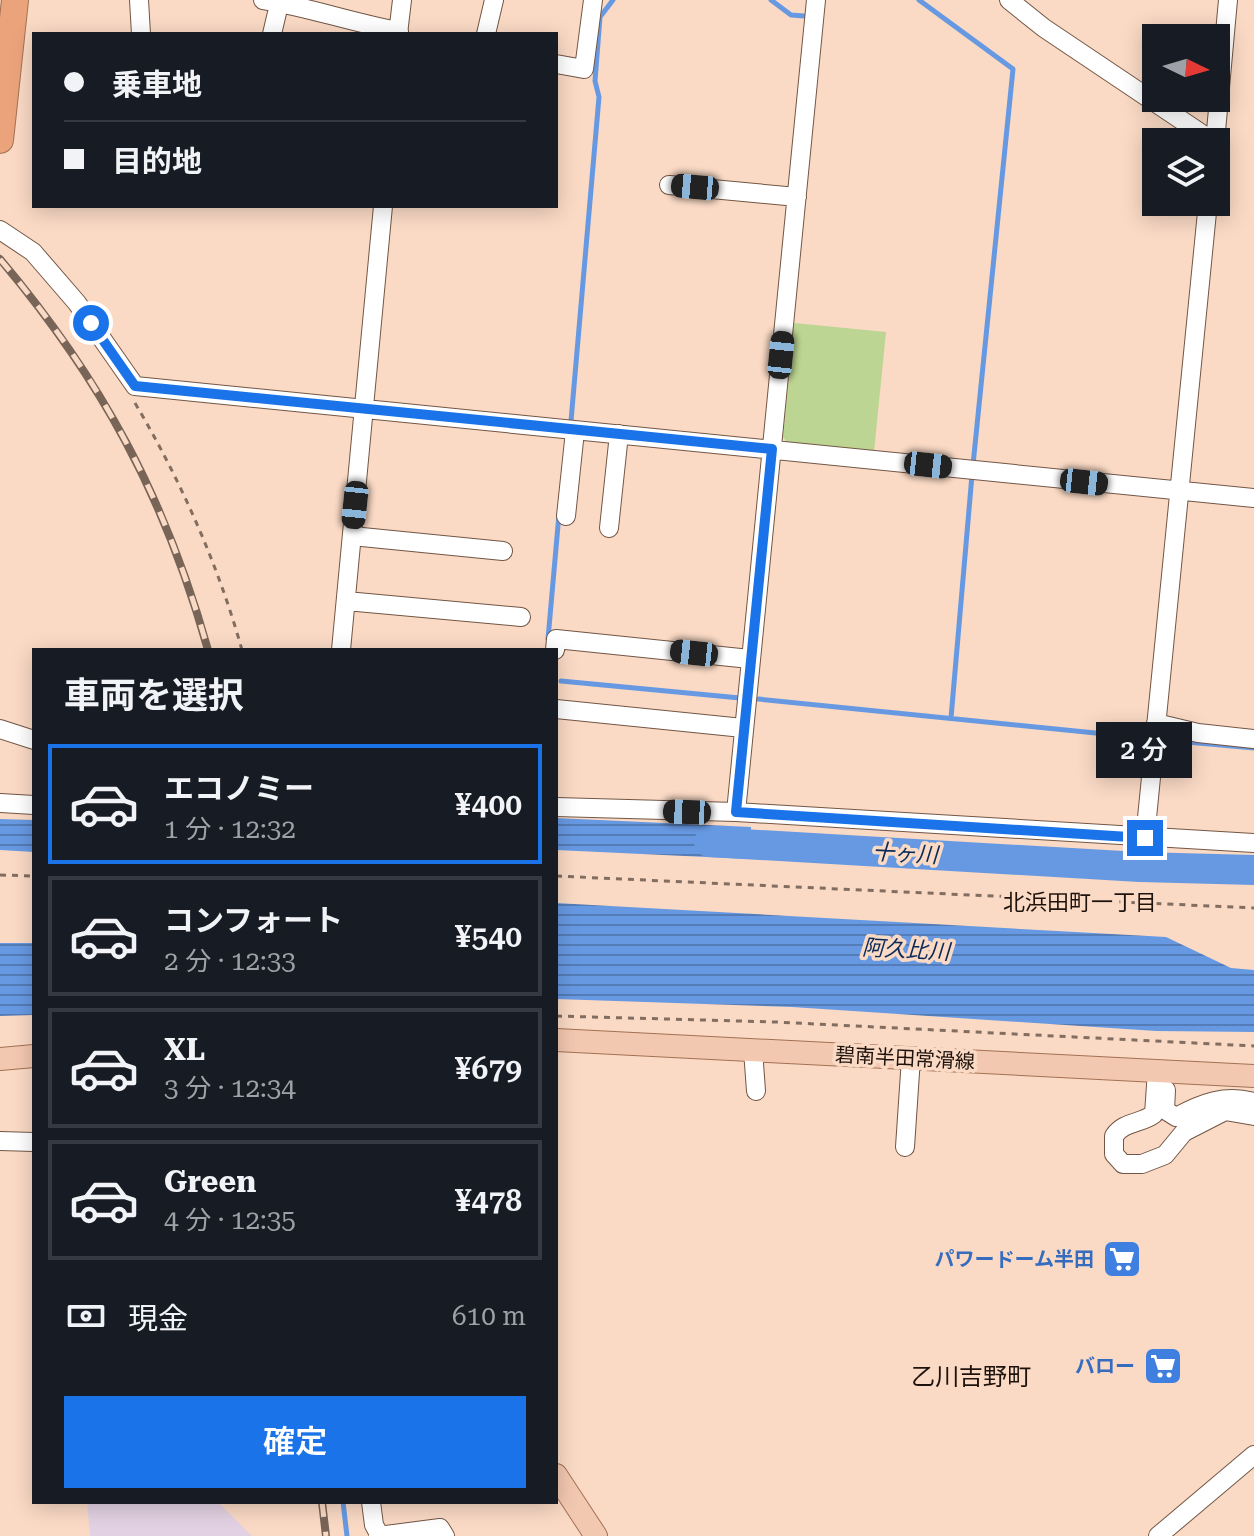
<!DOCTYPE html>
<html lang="ja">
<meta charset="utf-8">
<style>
:root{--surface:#171b24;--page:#242831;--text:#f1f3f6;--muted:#9ea1a6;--line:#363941;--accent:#1a73e8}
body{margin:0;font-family:"Roboto Serif","Noto Sans JP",serif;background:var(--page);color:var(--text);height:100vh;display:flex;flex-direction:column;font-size:30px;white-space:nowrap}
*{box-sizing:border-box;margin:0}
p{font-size:26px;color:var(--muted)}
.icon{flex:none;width:44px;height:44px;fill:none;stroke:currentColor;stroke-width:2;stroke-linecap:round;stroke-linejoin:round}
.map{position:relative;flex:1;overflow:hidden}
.panel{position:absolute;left:32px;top:648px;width:526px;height:856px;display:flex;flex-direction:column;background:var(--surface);border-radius:0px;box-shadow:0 4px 20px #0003}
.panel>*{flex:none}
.hud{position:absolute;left:32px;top:32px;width:526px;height:176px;border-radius:0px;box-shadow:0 4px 20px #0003;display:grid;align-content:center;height:176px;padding:0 32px;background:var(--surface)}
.needle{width:52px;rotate:95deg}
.fabs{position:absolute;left:1142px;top:24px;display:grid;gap:16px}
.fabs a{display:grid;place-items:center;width:88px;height:88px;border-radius:0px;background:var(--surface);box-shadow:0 4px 20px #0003;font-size:40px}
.end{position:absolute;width:36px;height:36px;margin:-18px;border:10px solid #1a73e8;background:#fff;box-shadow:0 0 0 4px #fff}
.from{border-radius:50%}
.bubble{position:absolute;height:56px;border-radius:0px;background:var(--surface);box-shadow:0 4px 20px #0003;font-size:26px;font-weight:600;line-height:56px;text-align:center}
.car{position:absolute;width:24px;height:48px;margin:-24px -12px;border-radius:10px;box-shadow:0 0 6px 2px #0007;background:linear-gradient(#222 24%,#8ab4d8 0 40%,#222 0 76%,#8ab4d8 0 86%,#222 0)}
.hud b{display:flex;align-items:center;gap:28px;height:76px;font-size:30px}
.hud b+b{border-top:2px solid var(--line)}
.hud i{width:20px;height:20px;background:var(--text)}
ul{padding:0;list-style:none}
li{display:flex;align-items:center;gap:24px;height:120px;margin:0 16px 12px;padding:0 16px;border:4px solid var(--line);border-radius:0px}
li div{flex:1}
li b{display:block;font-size:30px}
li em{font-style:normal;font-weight:600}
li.active{border-color:var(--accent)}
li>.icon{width:72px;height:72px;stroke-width:1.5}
h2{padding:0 32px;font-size:36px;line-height:96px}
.pay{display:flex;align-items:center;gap:20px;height:88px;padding:0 32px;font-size:30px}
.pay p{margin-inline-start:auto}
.button{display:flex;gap:16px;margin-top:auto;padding:16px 32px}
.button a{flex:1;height:92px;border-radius:0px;background:var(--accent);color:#fff;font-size:32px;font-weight:600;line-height:92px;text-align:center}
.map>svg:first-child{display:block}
</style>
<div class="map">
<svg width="1254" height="1536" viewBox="0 0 1254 1536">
<defs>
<pattern id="water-rules" width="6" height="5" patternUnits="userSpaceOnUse" patternTransform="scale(2)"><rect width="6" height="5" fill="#6799e2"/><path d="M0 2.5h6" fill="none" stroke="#547cb6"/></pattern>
</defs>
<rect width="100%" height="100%" fill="#fadac5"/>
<!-- commercial -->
<path fill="#e2d1e2" d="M87,1502H218L252,1536H90Z"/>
<!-- grass -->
<path fill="#bdd592" d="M794,323L886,332L874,452L788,444L783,437Z"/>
<!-- water -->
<path fill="url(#water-rules)" d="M556,818L751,827L749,859L556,850Z
M0,819L34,820V852L0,850Z
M556,903L1166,937L1231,968L1254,970V1032L1156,1031L792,1007L556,999Z
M0,943H34V1015L0,1016Z"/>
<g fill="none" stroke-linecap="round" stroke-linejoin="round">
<!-- stream -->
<path stroke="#6799e2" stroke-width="5" d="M771,0L791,15L804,16
M919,0L1013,69L973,465
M571,421L599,97L595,81L600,17L613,0
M548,639L559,514
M561,681L740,698
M758,699L1145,738
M951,718L972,475
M1165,740L1254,748
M343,1502L347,1536"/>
<!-- river -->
<path stroke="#6799e2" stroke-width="30" d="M709,842L1140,867L1254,870"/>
<!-- minor casing -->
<g stroke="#725645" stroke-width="20">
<path id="minor" d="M139,0L141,34
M263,0C309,7 353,23 399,31
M1009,0L1044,28L1214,142
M272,34L280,0
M398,34L402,0
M486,34L494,0
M556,64L584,69L593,0
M1215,142L1228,0
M669,185L797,197
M0,230L33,252L77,303L135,386L1254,498
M566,516L575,431
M609,528L619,434
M352,536L503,551
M346,601L521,617
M341,650L383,206
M555,650L556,639L750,659
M556,709L743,728
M1156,723L1198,733L1254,739
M0,729L34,740
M0,803L34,805
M556,807L736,812L1254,843
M736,812L816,0
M1145,838L1208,202
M753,1050L756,1091
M1157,1071L1154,1114C1141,1124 1124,1121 1114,1136V1154L1123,1164H1142L1165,1155L1184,1132L1225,1111L1254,1116
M1166,1090L1165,1110L1176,1117C1202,1103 1225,1094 1254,1102
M0,1141L34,1142
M905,1147L911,1058
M371,1502L374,1525L379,1534
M378,1536L440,1528L445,1536
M1158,1536L1254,1455"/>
</g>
<!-- major casing -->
<g stroke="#a37154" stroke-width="24">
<path id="major" d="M556,1040L1254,1076
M0,1059L34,1056
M556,1475L596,1536"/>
</g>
<!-- highway casing -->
<g stroke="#a37154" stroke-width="28">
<path id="highway" d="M0,140L15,0"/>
</g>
<!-- path -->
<path stroke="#826e60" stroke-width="3" stroke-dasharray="6 6" stroke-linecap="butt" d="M135,403C180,479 218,564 242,650
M0,875L34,876
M556,876L1254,908
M556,1016L776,1022L1254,1046"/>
<!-- minor -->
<use href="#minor" stroke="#fff" stroke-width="18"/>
<!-- major -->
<use href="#major" stroke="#f3c8b0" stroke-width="22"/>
<!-- highway -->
<use href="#highway" stroke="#eba37b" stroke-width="26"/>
<!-- rail casing -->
<g stroke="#796558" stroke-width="8">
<path id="rail" d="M0,259C102,380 165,497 208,650
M322,1502L326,1536"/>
</g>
<!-- rail -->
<use href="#rail" stroke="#fadac5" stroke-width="5" stroke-dasharray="15" stroke-linecap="butt"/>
</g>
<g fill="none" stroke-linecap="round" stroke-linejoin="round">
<!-- route -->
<path stroke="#1a73e8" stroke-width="10" d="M91,323L135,386L772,449L736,812L1145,838"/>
</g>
<!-- icons -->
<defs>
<g id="supermarket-square" transform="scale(2)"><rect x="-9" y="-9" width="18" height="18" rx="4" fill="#3f7fe0" stroke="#fadac5"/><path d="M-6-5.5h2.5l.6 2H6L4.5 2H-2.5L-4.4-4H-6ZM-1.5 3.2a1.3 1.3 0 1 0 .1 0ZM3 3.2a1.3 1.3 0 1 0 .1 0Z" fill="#fff"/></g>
</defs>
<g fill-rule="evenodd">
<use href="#supermarket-square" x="1122" y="1259"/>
<use href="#supermarket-square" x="1163" y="1366"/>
</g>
<g text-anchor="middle" stroke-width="7" stroke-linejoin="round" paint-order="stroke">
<!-- street labels -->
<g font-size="20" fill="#1e130c" stroke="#fadac5">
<text transform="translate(905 1058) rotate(3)" y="7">碧南半田常滑線</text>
</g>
<!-- shop labels -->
<g font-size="20" font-weight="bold" fill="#366cbe" stroke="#fadac5" text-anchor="end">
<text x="1094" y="1266">パワードーム半田</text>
<text x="1135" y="1373">バロー</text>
</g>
<!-- water labels -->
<g font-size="22" font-style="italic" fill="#092a58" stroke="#fadac5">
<text transform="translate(905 853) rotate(3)" y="8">十ヶ川</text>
<text transform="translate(906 949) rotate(3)" y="8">阿久比川</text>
</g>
<!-- neighbourhood labels -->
<g font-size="22" fill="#1e130c" stroke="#fadac5">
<text x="1080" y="910">北浜田町一丁目</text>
</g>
<!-- quarter labels -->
<g font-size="24" fill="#1e130c" stroke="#fadac5">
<text x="971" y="1385">乙川吉野町</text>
</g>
</g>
</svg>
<div class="fabs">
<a><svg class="needle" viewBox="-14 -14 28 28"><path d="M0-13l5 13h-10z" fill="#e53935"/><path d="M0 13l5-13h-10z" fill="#9ea1a6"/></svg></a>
<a><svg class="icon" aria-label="layers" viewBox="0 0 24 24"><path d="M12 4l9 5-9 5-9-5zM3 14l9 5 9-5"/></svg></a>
</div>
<i class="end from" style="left:91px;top:323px"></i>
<i class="end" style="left:1145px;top:838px"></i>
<div class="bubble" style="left:1096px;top:722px;width:96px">2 分</div>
<i class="car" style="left:695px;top:187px;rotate:275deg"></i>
<i class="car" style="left:781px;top:355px;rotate:6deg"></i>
<i class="car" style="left:928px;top:465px;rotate:96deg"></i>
<i class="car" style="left:1084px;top:482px;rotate:96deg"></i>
<i class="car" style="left:355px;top:505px;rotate:186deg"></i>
<i class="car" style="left:694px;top:653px;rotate:276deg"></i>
<i class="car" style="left:687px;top:812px;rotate:272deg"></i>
<div class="hud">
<b><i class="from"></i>乗車地</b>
<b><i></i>目的地</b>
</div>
<section class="panel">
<h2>車両を選択</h2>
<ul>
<li class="active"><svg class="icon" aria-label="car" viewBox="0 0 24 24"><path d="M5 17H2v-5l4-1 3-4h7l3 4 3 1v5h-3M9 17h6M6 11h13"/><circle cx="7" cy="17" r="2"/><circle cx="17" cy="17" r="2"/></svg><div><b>エコノミー</b><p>1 分 · 12:32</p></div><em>¥400</em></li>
<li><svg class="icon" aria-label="car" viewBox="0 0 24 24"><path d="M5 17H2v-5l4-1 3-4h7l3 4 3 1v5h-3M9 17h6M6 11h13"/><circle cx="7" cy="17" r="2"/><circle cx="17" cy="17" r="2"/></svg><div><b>コンフォート</b><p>2 分 · 12:33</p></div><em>¥540</em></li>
<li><svg class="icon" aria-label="car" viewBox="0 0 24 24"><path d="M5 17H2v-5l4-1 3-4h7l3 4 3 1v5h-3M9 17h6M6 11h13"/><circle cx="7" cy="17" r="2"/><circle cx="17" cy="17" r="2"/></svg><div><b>XL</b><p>3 分 · 12:34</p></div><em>¥679</em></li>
<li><svg class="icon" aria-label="car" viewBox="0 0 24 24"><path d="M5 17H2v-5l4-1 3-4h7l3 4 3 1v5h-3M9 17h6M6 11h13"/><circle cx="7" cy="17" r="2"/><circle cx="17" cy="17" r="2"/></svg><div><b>Green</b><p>4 分 · 12:35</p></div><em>¥478</em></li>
</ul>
<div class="pay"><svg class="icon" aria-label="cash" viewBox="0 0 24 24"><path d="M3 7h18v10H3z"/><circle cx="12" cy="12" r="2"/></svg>現金<p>610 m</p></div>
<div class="button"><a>確定</a></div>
</section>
</div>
